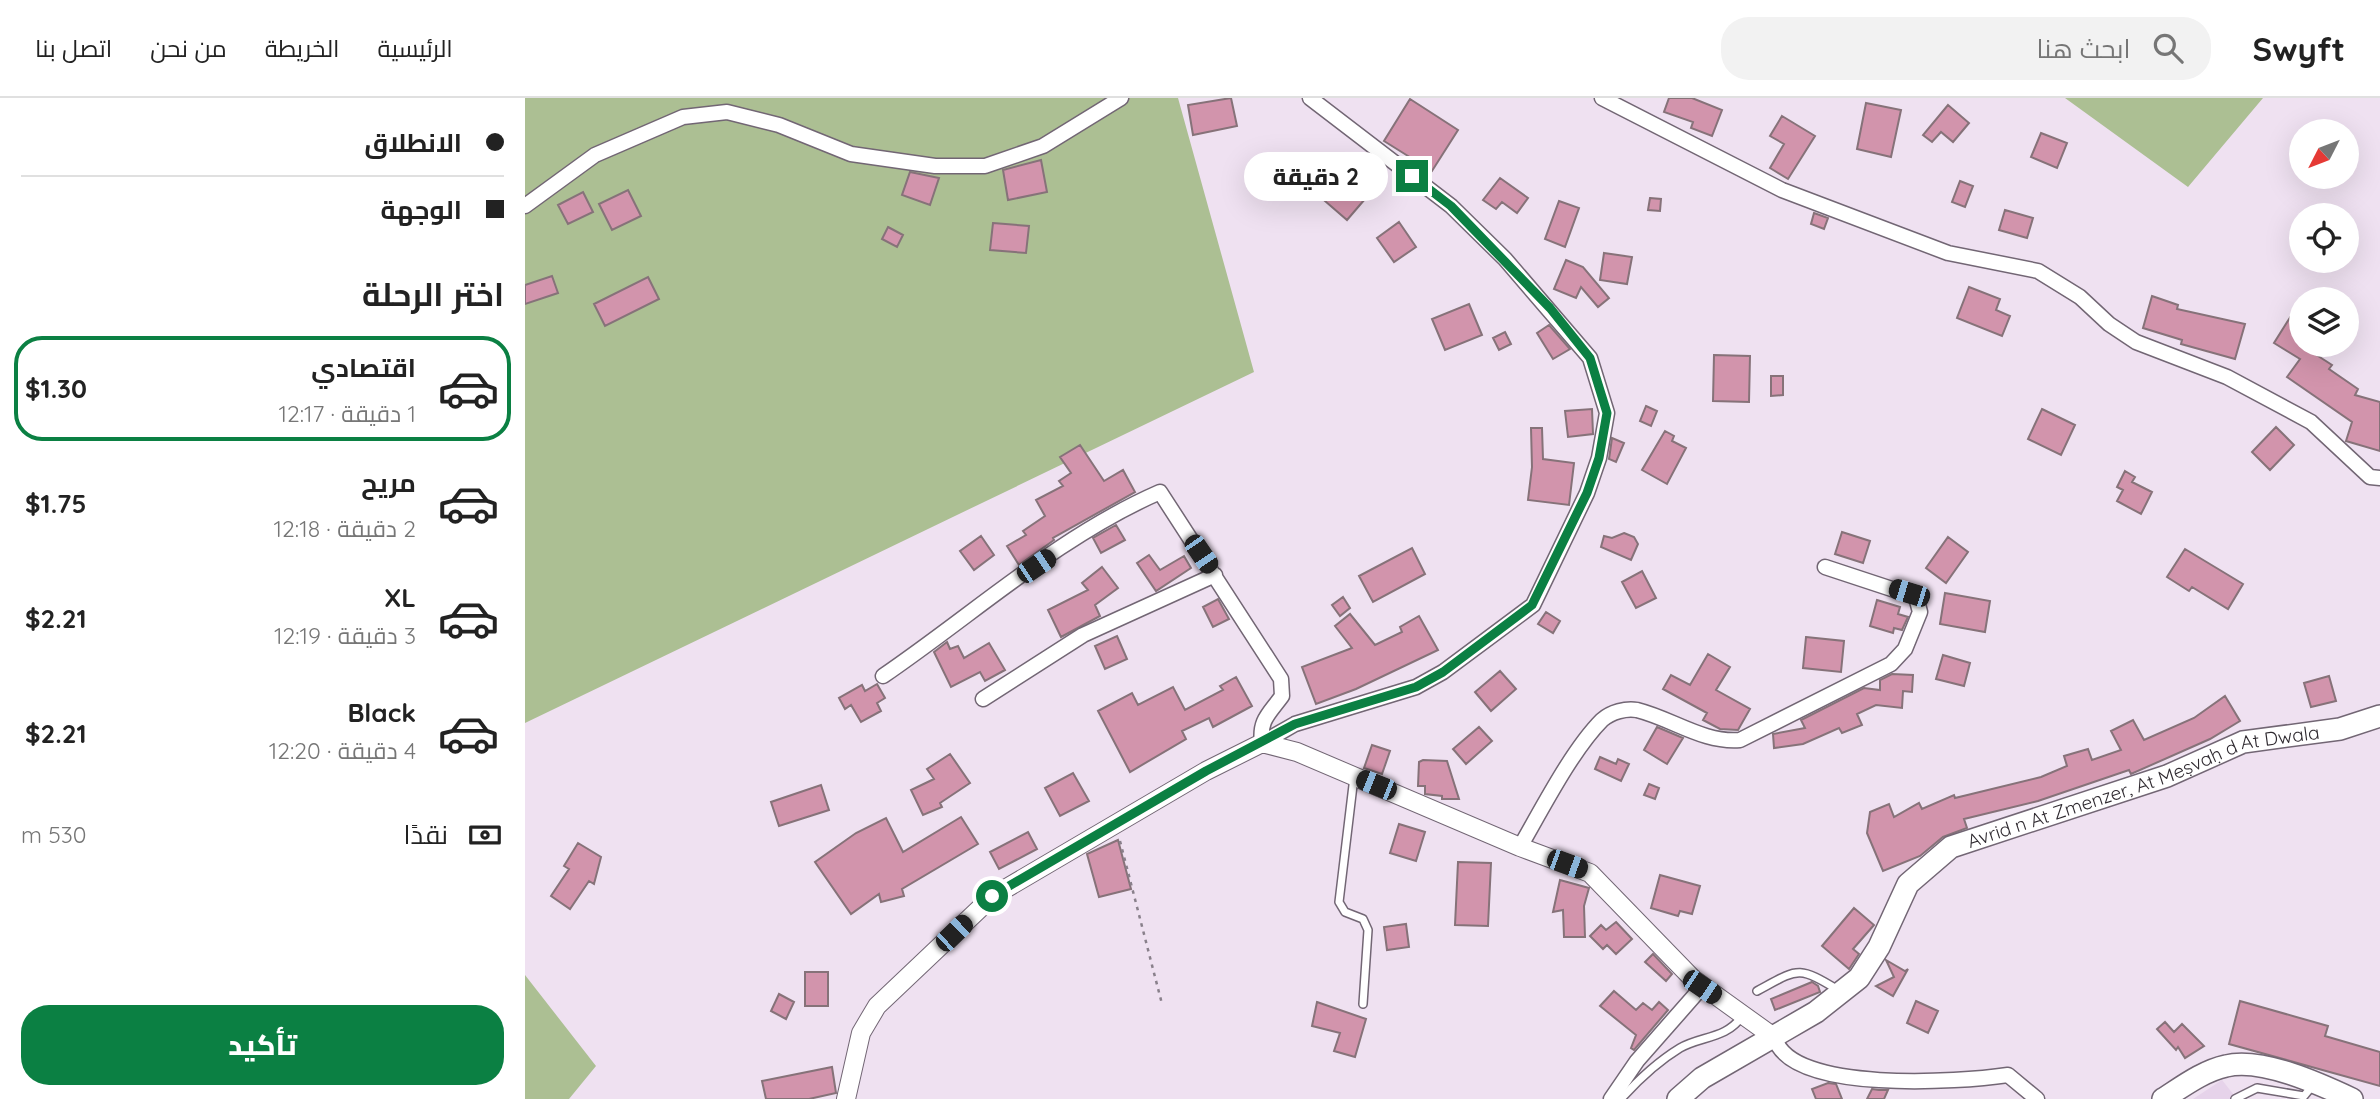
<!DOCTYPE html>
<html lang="ar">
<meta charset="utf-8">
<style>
:root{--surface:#fff;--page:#f2f2f2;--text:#222;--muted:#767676;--line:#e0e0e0;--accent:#0b8043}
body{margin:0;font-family:Quicksand,Cairo,sans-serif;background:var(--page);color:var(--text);direction:rtl;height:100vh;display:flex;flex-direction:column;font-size:26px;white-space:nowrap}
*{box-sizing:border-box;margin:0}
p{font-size:23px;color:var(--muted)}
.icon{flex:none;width:38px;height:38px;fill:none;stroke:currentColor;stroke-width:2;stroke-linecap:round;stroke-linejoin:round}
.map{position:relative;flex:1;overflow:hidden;direction:ltr}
.panel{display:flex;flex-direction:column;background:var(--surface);width:525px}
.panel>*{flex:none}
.banner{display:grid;align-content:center;height:154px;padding:0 21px;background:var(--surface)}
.needle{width:46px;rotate:228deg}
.buttons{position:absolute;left:1764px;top:21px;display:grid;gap:14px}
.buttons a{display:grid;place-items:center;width:70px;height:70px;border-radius:50%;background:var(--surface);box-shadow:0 7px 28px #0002;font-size:35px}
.end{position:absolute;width:32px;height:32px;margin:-16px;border:9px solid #0b8043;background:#fff;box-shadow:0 0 0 4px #fff}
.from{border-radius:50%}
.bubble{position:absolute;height:49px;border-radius:24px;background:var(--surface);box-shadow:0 7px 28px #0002;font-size:23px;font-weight:800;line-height:49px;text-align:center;direction:rtl}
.car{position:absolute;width:21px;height:42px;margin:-21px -10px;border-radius:9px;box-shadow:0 0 5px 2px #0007;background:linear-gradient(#222 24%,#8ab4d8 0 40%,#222 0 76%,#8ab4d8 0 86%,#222 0)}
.banner b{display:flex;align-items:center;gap:24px;height:66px;font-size:26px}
.banner b+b{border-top:2px solid var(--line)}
.banner i{width:18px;height:18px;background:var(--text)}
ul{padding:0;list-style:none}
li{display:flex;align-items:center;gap:21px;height:105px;margin:0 14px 10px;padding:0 7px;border:4px solid transparent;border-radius:28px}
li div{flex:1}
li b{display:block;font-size:26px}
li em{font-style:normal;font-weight:800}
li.current{border-color:var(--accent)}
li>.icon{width:63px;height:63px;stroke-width:1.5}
h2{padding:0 21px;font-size:32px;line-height:84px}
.pay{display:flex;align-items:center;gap:18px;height:77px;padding:0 21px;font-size:26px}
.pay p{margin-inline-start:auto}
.action{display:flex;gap:14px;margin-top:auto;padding:14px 21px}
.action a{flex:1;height:80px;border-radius:28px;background:var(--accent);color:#fff;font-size:28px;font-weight:800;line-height:80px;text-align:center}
header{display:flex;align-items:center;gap:42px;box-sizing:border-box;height:98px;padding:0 35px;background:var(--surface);border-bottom:2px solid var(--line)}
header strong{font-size:33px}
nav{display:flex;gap:38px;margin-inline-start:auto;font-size:24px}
.search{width:490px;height:63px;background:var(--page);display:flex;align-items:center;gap:18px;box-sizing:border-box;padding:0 24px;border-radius:28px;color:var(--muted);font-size:26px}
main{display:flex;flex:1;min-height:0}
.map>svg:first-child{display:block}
</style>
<header>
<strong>Swyft</strong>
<div class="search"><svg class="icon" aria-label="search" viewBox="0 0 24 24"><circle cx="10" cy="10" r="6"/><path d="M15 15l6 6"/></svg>ابحث هنا</div>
<nav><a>الرئيسية</a><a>الخريطة</a><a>من نحن</a><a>اتصل بنا</a></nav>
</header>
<main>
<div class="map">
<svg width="1855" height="1001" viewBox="0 0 1855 1001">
<rect width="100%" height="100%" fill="#efe1f1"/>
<!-- built -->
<path fill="#e6d3ea" d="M1697,982L1712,1001H1668Z"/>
<!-- green -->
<path fill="#acbf93" d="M0,0H653L729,274L0,625Z
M1540,0H1738L1663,89Z
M0,877L71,968L44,1001H0Z"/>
<!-- building -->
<path fill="#d294ac" stroke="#867279" stroke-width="2" d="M706,0L712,28L668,37L663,7Z
M1144,0H1167L1197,12L1187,38L1166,30L1168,24L1139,14Z
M885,1L933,32L907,73L859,43Z
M1341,5L1376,12L1366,59L1332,51Z
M1423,7L1444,25L1428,44L1416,34L1407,44L1398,37Z
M1257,18L1290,38L1263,81L1245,70L1259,46L1245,38Z
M1516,35L1542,45L1532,70L1506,59Z
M516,62L522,94L483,102L478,72Z
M385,74L414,80L405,107L377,97Z
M812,76L840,101L822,122L793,97Z
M975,80L1003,100L992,115L977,104L971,111L958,102Z
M1435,83L1448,88L1440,109L1427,104Z
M103,92L116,118L87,132L74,106Z
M58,94L68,114L43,126L33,107Z
M1125,100L1136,101L1135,113L1123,112Z
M1034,103L1054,110L1040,149L1020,141Z
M1480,112L1508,120L1502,140L1474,132Z
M1289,115L1303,120L1299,131L1286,126Z
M874,124L891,149L869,164L852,140Z
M468,125L504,128L501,155L465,152Z
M363,129L378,137L372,149L357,141Z
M1079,155L1107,159L1102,186L1075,182Z
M1041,162L1058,169L1084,200L1073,209L1056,189L1051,200L1029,191Z
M27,178L33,195L0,206V187Z
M123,179L134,201L80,228L69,206Z
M1444,189L1475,201L1471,212L1485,218L1477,238L1432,220Z
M1627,198L1653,207L1652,211L1720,226L1710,261L1656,246L1657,242L1618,230Z
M1776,202V247L1807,267L1804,271L1833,291L1830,297L1855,304V353L1821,343L1827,324L1762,279L1775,261L1749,245Z
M944,206L957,237L920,252L907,221Z
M1024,227L1045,251L1028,261L1012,235Z
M980,234L986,246L974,252L968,240Z
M1189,257L1225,258L1224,304L1188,303Z
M1246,278H1258V297L1246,298Z
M1121,308L1132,313L1126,328L1115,323Z
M1067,311L1068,336L1043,339L1040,313Z
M1517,311L1550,327L1536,357L1503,341Z
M1751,329L1769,347L1745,372L1727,354Z
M1006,330H1017L1018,361L1049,365L1044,407L1003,402L1007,369Z
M1140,333L1149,338L1147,343L1161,350L1142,386L1117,372Z
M1087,340L1099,345L1091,364L1084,361Z
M555,347L579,383L598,372L610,394L528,440L529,442L494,467L482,448L501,437L498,433L520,418L511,402L538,388L534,383L546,375L535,359Z
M1600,373L1610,379L1607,384L1627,394L1616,416L1592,403L1598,392L1592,389Z
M591,427L600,442L576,455L568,440Z
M1317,434L1345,443L1338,465L1310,456Z
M1099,435L1109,439L1113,446L1106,462L1076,449L1079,438L1087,440Z
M456,438L469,457L449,472L435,453Z
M1423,439L1443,454L1421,485L1401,470Z
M887,450L900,476L848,504L834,478Z
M1660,451L1718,486L1703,511L1667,489L1664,493L1642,479Z
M624,457L635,472L659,458L666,470L631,493L612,465Z
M577,469L593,490L570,507L575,518L536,539L523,512L563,492L557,485Z
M1117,473L1131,500L1111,510L1097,484Z
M1420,495L1465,503L1460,534L1415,526Z
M818,499L825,510L815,518L807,507Z
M693,501L704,521L688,529L678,509Z
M1352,502L1375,509L1373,516L1383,519L1377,532L1369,530L1368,535L1345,528Z
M1021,514L1035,523L1028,535L1013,526Z
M825,516L850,547L877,534L875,529L894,518L913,552L831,591L791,606L777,569L827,550L810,528Z
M592,538L602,561L580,571L570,548Z
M1281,539L1319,543L1316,574L1278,570Z
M422,544L425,551L433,548L439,560L464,545L480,572L460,583L455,574L426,589L409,554Z
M1183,556L1205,569L1191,592L1225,611L1213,632L1195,631L1178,622L1182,615L1138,591L1146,577L1165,587Z
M1418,557L1445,565L1439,588L1411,581Z
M975,573L991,591L966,613L950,594Z
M1367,576L1388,577L1387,594L1378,593L1377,610L1351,607L1332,616L1337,627L1317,635L1314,630L1278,646L1249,650L1248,636L1280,630L1276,622L1339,590L1355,592V582Z
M1804,578L1811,603L1786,609L1779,585Z
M711,579L727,608L688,629L684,620L657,633L661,641L605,674L573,613L607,595L613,607L648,589L660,612L698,592L695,588Z
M352,586L360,600L352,605L356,613L336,624L326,607L320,611L314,600L337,587L340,593Z
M1700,598L1715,623L1685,641L1606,676L1604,672L1513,703L1439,721L1442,730L1418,739L1395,758L1358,773L1342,735L1345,714L1364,706L1369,719L1394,705L1397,711L1429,697L1430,700L1516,679L1542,668L1539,658L1563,651L1567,662L1596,652L1586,633L1608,622L1619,642L1669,620Z
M954,629L967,643L941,666L928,651Z
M1132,629L1158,640L1142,666L1119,652Z
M847,647L865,653L857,676L839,670Z
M425,656L445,685L415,705L417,709L398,717L386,692L409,681L402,671Z
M1075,659L1091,666L1093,661L1104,666L1096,683L1070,671Z
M898,662L922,663L934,701H917V698L900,696V688H893L894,664Z
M548,675L564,703L535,718L520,690Z
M1124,686L1134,690L1130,701L1119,697Z
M296,687L304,712L254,728L246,704Z
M436,719L453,746L377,791L379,798L356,804L354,796L326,816L290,764L331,735L361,720L378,754Z
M874,726L900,734L891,763L865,755Z
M503,734L512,751L474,771L465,754Z
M593,742L606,791L574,799L562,756Z
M53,745L76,759L69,786L64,783L45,811L26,798L44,771L39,768Z
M933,764L966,765L963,828L930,827Z
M1135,777L1175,788L1167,816L1155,813L1153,818L1126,810Z
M1035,782L1064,790L1059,808L1060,839H1039L1038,812L1028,814Z
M1329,810L1349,827L1328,851L1334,856L1324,871L1297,848Z
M1091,824L1107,841L1091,856L1082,847L1078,851L1065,838L1076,827L1081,832Z
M881,826L884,849L862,852L859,829Z
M1128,856L1147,876L1141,883L1120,864Z
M1361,862L1380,873L1383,871L1368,898L1351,888L1369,879Z
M280,874H303V908H280Z
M1287,884L1293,888L1295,894L1250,912L1246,901Z
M1089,893L1111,912L1118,905L1127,912L1134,904L1143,912L1109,952L1106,950L1111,937L1075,908Z
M254,896L269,904L261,921L246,913Z
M1391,903L1413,913L1403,935L1382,925Z
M1715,903L1803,928L1800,938L1855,954V988L1704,946Z
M792,904L841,921L830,959L809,953L815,935L787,928Z
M1640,924L1649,934L1657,926L1679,948L1660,960L1653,949L1651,952L1632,931Z
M307,969L311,995L284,1001H241L237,983Z
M1303,985L1311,986L1317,1001H1291L1287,991Z
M1347,991L1354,992H1363L1359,1001H1342Z"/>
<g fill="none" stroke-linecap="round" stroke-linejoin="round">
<!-- service casing -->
<g stroke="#726674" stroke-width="10">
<path id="service" d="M829,679L814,804L820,814L838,821L843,832L838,906
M1232,893C1273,871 1272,867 1313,892
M1096,1001C1114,981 1132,964 1155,950C1175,938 1202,941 1217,918
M1710,1001L1732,990L1779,998L1788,987"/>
</g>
<!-- minor casing -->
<g stroke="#726674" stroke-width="17">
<path id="minor" d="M1077,0L1257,92L1423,155L1513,173L1555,199L1584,226L1611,244L1702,279L1786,324L1845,379L1855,380
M0,108L70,57L158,19L202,14L254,27L326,56L410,68H460L518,48L596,0
M358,578C449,516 534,438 635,394L756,581L757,598C744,616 734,622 737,645L770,626L891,589L918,574L1008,507L1062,395L1074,360L1082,315L1065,260L980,161L926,108L785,0
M458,601L558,537L690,477
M995,749C1017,711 1047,652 1077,622C1086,614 1101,610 1112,612C1148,621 1178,645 1215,642L1366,566L1380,551L1395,514L1391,499L1300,469
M1250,940C1265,996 1436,984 1483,977L1512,1001
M1086,1001L1112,963L1177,889"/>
</g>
<!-- tertiary casing -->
<g stroke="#726674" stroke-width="20">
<path id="tertiary" d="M321,1001L336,935L352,908L468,798L681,673L737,645L772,654L995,749L1065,775L1168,881L1250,940"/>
</g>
<!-- secondary casing -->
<g stroke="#726674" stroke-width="24">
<g id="secondary">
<path id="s1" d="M1153,1001L1177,980L1291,914L1334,880L1354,849L1383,786L1426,749L1642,678L1718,644L1815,631L1855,618"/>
<path d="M1638,1001C1657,989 1678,973 1701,968C1736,959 1795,986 1827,1001"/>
</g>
</g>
<!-- path -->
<path stroke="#89808b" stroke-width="2.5" stroke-dasharray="3.5 5" stroke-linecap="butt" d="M595,743L637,906"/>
<!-- service -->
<use href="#service" stroke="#fff" stroke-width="7"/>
<!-- minor -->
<use href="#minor" stroke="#fff" stroke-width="14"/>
<!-- tertiary -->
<use href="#tertiary" stroke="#fff" stroke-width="18"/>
<!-- secondary -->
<use href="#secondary" stroke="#fff" stroke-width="21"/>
</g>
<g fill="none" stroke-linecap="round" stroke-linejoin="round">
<!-- route -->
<path stroke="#0b8043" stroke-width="9" d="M467,798L681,673L770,626L891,589L918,574L1007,507L1062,395L1074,360L1082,315L1065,260L1025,210L926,108L887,78"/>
</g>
<g text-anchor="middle" stroke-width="7" stroke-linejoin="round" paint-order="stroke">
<!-- street labels -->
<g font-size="19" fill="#2f2a30" stroke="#efe1f1">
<text dy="7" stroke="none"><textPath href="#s1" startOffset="584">Avrid n At Zmenzer, At Meṣvaḥ d At Dwala</textPath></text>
</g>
</g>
</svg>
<div class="buttons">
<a><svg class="needle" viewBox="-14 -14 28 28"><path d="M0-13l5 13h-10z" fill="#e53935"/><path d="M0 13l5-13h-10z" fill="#767676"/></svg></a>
<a><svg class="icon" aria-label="locate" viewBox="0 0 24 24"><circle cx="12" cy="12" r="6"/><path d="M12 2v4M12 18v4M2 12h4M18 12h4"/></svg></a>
<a><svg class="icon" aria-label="layers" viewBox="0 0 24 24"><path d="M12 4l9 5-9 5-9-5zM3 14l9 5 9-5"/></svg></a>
</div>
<i class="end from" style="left:467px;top:798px"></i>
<i class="end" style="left:887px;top:78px"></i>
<div class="bubble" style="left:719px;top:54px;width:144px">2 دقيقة</div>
<i class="car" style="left:676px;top:456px;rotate:146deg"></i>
<i class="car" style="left:511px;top:468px;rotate:56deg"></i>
<i class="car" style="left:1384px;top:495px;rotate:287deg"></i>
<i class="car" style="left:851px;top:687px;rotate:292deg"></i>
<i class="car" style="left:1042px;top:766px;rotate:110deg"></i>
<i class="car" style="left:429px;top:835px;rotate:46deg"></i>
<i class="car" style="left:1177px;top:889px;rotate:124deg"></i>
</div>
<section class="panel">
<div class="banner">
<b><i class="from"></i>الانطلاق</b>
<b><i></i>الوجهة</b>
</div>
<h2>اختر الرحلة</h2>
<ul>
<li class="current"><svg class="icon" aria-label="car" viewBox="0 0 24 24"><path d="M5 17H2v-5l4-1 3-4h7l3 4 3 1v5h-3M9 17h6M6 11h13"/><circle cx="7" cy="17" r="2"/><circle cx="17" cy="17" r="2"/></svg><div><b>اقتصادي</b><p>1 دقيقة · 12:17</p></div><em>$1.30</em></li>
<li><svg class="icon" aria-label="car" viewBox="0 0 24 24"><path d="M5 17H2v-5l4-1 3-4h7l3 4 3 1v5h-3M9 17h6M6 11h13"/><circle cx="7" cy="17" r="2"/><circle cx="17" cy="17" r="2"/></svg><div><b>مريح</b><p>2 دقيقة · 12:18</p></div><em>$1.75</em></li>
<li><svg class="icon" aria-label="car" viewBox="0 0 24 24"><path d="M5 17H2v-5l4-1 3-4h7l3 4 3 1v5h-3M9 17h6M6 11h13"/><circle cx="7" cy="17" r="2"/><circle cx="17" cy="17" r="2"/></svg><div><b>XL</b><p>3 دقيقة · 12:19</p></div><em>$2.21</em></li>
<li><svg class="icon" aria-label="car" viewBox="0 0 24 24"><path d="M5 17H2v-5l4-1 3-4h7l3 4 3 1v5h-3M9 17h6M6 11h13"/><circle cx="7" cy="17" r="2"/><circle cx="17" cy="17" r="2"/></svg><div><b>Black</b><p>4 دقيقة · 12:20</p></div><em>$2.21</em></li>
</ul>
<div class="pay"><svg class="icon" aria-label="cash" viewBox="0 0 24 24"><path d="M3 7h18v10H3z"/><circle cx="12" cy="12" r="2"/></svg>نقدًا<p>530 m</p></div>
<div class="action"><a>تأكيد</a></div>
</section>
</main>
